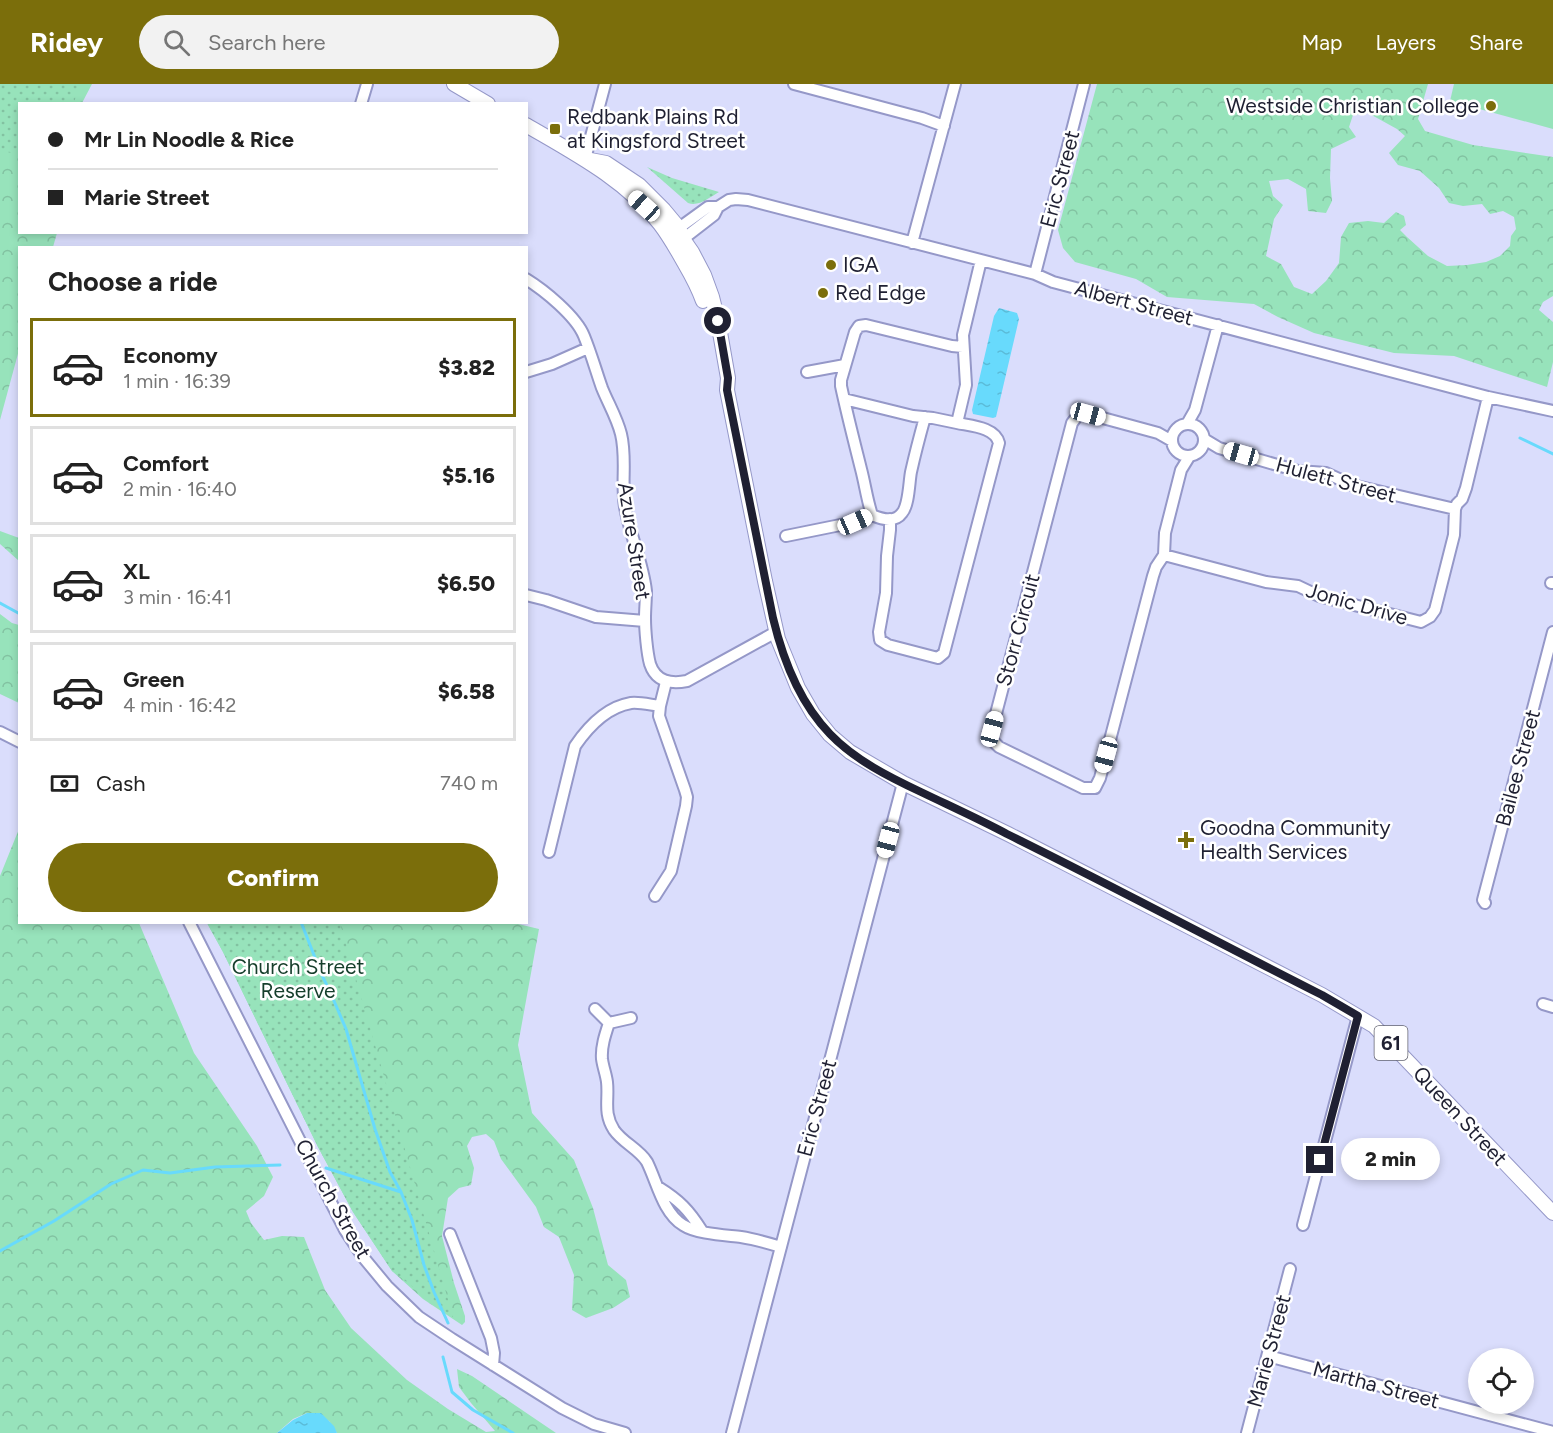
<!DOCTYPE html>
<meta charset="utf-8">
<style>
:root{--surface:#fff;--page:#f2f2f2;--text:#222;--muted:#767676;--line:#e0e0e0;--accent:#7b6e0b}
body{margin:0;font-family:Figtree,sans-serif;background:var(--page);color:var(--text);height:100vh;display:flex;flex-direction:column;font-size:22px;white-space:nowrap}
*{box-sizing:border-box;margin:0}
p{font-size:20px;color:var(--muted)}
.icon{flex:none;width:33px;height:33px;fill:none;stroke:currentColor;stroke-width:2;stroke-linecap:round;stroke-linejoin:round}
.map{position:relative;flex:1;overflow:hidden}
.side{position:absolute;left:18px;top:162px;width:510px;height:678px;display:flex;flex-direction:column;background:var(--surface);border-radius:0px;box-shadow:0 3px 9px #0003}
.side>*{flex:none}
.hud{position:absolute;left:18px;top:18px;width:510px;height:132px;border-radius:0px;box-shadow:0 3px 9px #0003;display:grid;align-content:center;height:132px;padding:0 30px;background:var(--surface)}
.tools{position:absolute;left:1468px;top:1264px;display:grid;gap:12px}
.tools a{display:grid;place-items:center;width:66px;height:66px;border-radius:50%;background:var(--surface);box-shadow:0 3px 9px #0003;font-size:30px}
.end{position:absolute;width:27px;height:27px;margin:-14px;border:8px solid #1f2032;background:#fff;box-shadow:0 0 0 3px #fff}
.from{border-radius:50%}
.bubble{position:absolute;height:42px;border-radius:21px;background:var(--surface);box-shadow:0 3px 9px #0003;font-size:20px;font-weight:800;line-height:42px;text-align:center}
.car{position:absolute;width:18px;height:36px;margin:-18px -9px;border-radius:8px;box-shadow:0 0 4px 2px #0007;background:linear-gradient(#fff 24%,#345 0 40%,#fff 0 76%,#345 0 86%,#fff 0)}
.hud b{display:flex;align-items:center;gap:21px;height:57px;font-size:22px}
.hud b+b{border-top:2px solid var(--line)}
.hud i{width:15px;height:15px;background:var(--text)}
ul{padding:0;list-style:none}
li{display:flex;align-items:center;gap:18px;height:99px;margin:0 12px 9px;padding:0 18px;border:3px solid var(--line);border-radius:0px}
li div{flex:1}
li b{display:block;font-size:22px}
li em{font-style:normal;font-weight:800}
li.current{border-color:var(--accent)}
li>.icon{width:54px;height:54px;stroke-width:1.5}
h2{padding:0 30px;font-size:27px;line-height:72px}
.pay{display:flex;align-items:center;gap:15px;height:66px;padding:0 30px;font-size:22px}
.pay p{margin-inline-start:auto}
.cta{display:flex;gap:12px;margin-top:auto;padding:12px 30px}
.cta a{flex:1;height:69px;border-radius:36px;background:var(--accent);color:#fff;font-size:24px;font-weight:800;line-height:69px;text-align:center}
header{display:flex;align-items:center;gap:36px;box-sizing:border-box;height:84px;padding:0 30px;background:var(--accent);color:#fff}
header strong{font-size:28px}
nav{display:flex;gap:33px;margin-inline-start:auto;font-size:21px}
.search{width:420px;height:54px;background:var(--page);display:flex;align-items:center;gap:15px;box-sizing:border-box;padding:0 21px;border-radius:33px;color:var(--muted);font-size:22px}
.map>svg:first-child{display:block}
</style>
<header>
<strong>Ridey</strong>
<div class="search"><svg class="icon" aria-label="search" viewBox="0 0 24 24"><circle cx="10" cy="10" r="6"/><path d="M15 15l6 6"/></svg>Search here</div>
<nav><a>Map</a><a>Layers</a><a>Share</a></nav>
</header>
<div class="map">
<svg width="1553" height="1349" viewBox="0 0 1553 1349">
<defs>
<pattern id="forest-crowns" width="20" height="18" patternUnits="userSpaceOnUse" patternTransform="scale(1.5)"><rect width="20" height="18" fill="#97e3bb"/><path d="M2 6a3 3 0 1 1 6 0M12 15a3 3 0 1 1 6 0" fill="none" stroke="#82c2a1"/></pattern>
<pattern id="park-dots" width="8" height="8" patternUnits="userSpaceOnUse" patternTransform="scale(1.5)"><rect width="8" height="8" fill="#97e3bb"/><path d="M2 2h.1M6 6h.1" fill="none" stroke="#82c2a1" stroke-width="1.8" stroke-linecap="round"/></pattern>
<pattern id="water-ripples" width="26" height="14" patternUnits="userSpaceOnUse" patternTransform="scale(1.5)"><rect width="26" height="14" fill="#68dafc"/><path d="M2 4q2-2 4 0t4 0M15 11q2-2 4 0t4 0" fill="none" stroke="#5abbd8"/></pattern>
</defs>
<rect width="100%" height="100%" fill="#daddfc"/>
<!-- forest -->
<path fill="url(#forest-crowns)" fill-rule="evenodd" d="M0,0H92L82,19L20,20V148L57,149L53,163L20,164L19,266L0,336Z
M1097,0H1428L1418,35L1425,47L1473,61L1553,73V212L1543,218L1539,226L1553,238V278L1547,303L1454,272L1394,269L1314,249L1278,233L1254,220L1167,213L1136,195L1075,178L1063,164L1058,146ZM1368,29L1397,45L1405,52L1389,69L1398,81L1420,87L1439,104L1449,119L1463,122L1482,120L1490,130L1503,127L1514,133L1516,145L1511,152L1510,162L1500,172L1486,178L1467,181L1447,182L1428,172L1407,153L1400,146L1406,141L1404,132L1396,128L1384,139L1368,137L1349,139L1341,153L1339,179L1326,197L1312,210L1294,203L1281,180L1266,172L1274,135L1283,121L1273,112L1269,97L1288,95L1306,105L1308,127L1326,129L1332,117L1330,94L1331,65L1356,53L1349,43L1353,31Z
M0,447L19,454V477L0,460Z
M0,530L12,539L19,541V619L0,610Z
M19,745L20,838L139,839L194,969L257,1062L273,1093L264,1112L246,1127L251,1139L264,1156L282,1152L304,1153L325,1206L351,1244L407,1296L448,1325L486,1348L495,1347L471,1319L459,1303L457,1285L472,1292L556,1349H337L329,1337L307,1329L293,1335L277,1349H0V792Z
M510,838L539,845L518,961L532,1029L574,1076L593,1124L608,1181L626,1196L630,1213L613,1224L586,1234L572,1226L574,1191L559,1153L544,1143L536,1123L501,1075L494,1057L486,1050L472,1053L467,1062L474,1084L471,1101L459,1104L448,1114L442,1152L454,1199L465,1232V1238L462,1241L423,1215L392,1187L353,1128L318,1063L223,868L207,839Z"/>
<!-- park -->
<path fill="url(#park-dots)" d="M0,0H79L74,19L20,20L19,71L0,66Z
M647,83L672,94L719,108C710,113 699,123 688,119Z
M207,839H340L453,1233L392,1187L353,1128L318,1063L223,868Z"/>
<!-- garden -->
<path fill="#97e3bb" d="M1454,0H1553V45L1450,17Z"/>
<!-- water -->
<path fill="url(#water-ripples)" d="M999,224L1017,229L1019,235L996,333L993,334L973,330L972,326L994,232Z
M307,1329H321L334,1342L337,1349H277L293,1336Z"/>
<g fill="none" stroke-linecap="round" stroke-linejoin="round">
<!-- stream -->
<path stroke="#68dafc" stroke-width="3" d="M1520,354L1553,370
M0,519L20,530
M301,838L321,889L331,910L346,945L375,1045L390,1088L401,1108L412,1136L424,1181L434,1208L448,1239
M326,1084L401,1108
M0,1167L54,1137L111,1100L143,1086L170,1089L215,1083L280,1081
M443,1273L452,1308L473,1326L513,1349"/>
<!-- minor casing -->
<g stroke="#9598c8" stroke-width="14">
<path id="minor" d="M794,0L922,34L944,42
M361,20L367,0
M585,75L605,0
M675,150L679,144L708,123H718L729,116L736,115L748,116L1035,190L1053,198L1488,313L1553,327
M678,156L683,155L714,131L718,123
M912,159L955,0
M1035,190L1084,0
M526,195C544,206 576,232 584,252C591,269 596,287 602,304C608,319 617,334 621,350C627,374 621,399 625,423C630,451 643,479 646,507C646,516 645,525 645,534C645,546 647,569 650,580C656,598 671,600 687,597L776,548
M526,288L552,280L588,264
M807,288L845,281
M844,315L913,332L933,334L957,339
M925,333C920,351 915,370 911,388C909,398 909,421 902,429C895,439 881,435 872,431C867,416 865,400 861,385C854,357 847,330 841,302V296L855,248L859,242L866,241L952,262L963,263
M1187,340L1195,326L1218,241
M1172 356a16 16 0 1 1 32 0a16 16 0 1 1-32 0Z
M1204,355L1219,364L1298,387L1326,389L1352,401L1455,425
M1172,357L1158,349L1088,330L1078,331L1072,339L992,645V656L999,663L1083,704H1095L1100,694L1153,492L1156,483L1164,471L1165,449L1181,386L1189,373
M890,435V446L887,472L886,509L879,548L880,556L888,561L938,574L944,569L999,359C995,343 971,342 957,339L966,301L963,251L981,176
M786,452L855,438L872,431
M1164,471L1266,498L1298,502L1319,512L1421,538L1430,533L1435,526L1454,451L1455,425L1457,420L1462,415L1466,404L1488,313
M1551,499H1553
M526,511L546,516L596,533L645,537
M0,648L20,658
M549,768L575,662C588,643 607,623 631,619C640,618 651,621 660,622
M655,812L671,787L686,722L687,713L685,706L659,632L660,622L666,598
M1485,819L1483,816L1553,548
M189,838L345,1146L363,1173L387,1202L419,1233L452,1255L562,1324L594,1340L625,1349
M1543,920L1553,923
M595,925L609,939L631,934
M609,939C605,951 601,963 602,975C603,983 606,990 607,998C609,1016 603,1029 614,1046C623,1059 639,1065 647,1078C657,1098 663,1129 683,1141C697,1150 724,1151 741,1153C754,1155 768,1159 781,1163
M658,1103C679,1116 689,1126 702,1147
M1303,1141L1358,932
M450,1150L491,1254L494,1269L493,1281
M1268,1272L1553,1348
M732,1349L903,699
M1247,1349L1290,1185"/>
</g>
<!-- major casing -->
<g stroke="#9598c8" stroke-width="16">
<path id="major" d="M454,0L488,20
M526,41C574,69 626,96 660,140C670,153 677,166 685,180C692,192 698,203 703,217
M585,75L606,79L639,101L664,126L679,144L683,155L692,168L704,191L712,213L718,237L728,294L727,306L765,497L778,555L798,604L813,630L830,651L850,668L903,699L1008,750L1322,911L1374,942L1553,1129"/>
</g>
<!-- minor -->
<use href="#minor" stroke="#fff" stroke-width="10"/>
<!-- major -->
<use href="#major" stroke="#fff" stroke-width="14"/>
</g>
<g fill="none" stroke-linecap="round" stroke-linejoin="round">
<!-- route -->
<path stroke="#1f2032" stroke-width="8" d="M718,237L728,294L727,306L773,534C783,576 799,618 830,650C855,676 889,693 921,708C950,722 979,735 1007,750C1113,802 1217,858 1322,911L1358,932L1320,1076"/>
</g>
<!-- markers -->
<g fill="#7b6e0b" stroke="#fff" stroke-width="2">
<circle cx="1491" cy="22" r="6"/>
<rect x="549" y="39" width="12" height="12" rx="3"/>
<circle cx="831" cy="181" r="6"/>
<circle cx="823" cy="209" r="6"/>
<path d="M1183 747h6v6h6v6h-6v6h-6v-6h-6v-6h6z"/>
</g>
<g text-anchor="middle" stroke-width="5" stroke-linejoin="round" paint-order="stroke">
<!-- shield labels -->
<rect fill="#fff" stroke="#626370" stroke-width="1.5" x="1374.5" y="942" width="33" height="34" rx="4.5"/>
<g font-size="20" font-weight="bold" fill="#1f2032">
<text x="1391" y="966">61</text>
</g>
<!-- poi labels -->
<g font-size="21" fill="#1f2032" stroke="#fff" text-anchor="start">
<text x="1479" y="29" text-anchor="end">Westside Christian College</text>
<text x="567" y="40">Redbank Plains Rd<tspan x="567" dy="24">at Kingsford Street</tspan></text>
<text x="843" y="188">IGA</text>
<text x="835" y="216">Red Edge</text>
<text x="1200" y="751">Goodna Community<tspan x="1200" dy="24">Health Services</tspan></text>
</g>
<!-- street labels -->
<g font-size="21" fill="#1f2032" stroke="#fff">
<text transform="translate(1060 95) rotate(-75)" y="7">Eric Street</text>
<text transform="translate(1134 219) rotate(15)" y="7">Albert Street</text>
<text transform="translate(1336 396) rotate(15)" y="7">Hulett Street</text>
<text transform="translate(634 457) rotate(81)" y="7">Azure Street</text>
<text transform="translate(1357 520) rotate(16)" y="7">Jonic Drive</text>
<text transform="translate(1018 546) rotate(-75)" y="7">Storr Circuit</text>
<text transform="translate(1518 684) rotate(-75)" y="7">Bailee Street</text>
<text transform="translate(817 1024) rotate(-75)" y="7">Eric Street</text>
<text transform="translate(1460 1032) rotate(47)" y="7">Queen Street</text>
<text transform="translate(333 1115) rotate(61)" y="7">Church Street</text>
<text transform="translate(1269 1267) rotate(-75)" y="7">Marie Street</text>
<text transform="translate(1376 1301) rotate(15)" y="7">Martha Street</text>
</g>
<!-- park labels -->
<g font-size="21" fill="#153e2b" stroke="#fff">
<text x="298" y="890">Church Street<tspan x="298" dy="24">Reserve</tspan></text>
</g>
</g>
</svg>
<div class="tools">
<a><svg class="icon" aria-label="locate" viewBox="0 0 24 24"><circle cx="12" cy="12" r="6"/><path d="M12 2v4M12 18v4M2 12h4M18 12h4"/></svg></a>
</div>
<i class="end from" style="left:718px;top:237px"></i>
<i class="end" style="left:1320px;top:1076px"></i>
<div class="bubble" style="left:1341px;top:1054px;width:99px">2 min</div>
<i class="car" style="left:644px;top:122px;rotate:312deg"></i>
<i class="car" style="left:1088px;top:330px;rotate:105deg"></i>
<i class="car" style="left:1241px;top:370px;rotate:286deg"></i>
<i class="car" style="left:855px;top:438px;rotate:66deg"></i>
<i class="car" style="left:992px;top:645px;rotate:15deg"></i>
<i class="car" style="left:1106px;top:671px;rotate:195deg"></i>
<i class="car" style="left:888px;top:756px;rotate:195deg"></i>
<div class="hud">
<b><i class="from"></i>Mr Lin Noodle &amp; Rice</b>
<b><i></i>Marie Street</b>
</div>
<section class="side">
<h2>Choose a ride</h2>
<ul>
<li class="current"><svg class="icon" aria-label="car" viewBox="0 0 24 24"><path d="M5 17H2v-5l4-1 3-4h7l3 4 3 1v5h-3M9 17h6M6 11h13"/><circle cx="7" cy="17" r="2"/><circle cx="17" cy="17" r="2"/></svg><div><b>Economy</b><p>1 min · 16:39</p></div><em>$3.82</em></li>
<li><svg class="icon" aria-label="car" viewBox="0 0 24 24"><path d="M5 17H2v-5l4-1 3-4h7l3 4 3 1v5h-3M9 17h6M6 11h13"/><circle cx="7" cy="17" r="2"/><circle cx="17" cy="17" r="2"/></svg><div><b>Comfort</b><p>2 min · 16:40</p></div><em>$5.16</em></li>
<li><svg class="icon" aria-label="car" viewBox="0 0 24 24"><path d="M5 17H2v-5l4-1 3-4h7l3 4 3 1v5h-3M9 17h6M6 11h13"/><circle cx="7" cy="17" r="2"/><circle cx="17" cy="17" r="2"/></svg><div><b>XL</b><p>3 min · 16:41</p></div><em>$6.50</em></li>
<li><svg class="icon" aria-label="car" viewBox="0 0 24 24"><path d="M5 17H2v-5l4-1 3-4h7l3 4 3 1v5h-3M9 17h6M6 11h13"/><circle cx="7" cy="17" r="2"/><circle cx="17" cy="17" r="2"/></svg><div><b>Green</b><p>4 min · 16:42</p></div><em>$6.58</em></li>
</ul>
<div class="pay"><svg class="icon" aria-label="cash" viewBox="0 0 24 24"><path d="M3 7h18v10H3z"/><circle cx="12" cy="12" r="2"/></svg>Cash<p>740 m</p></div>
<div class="cta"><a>Confirm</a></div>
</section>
</div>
